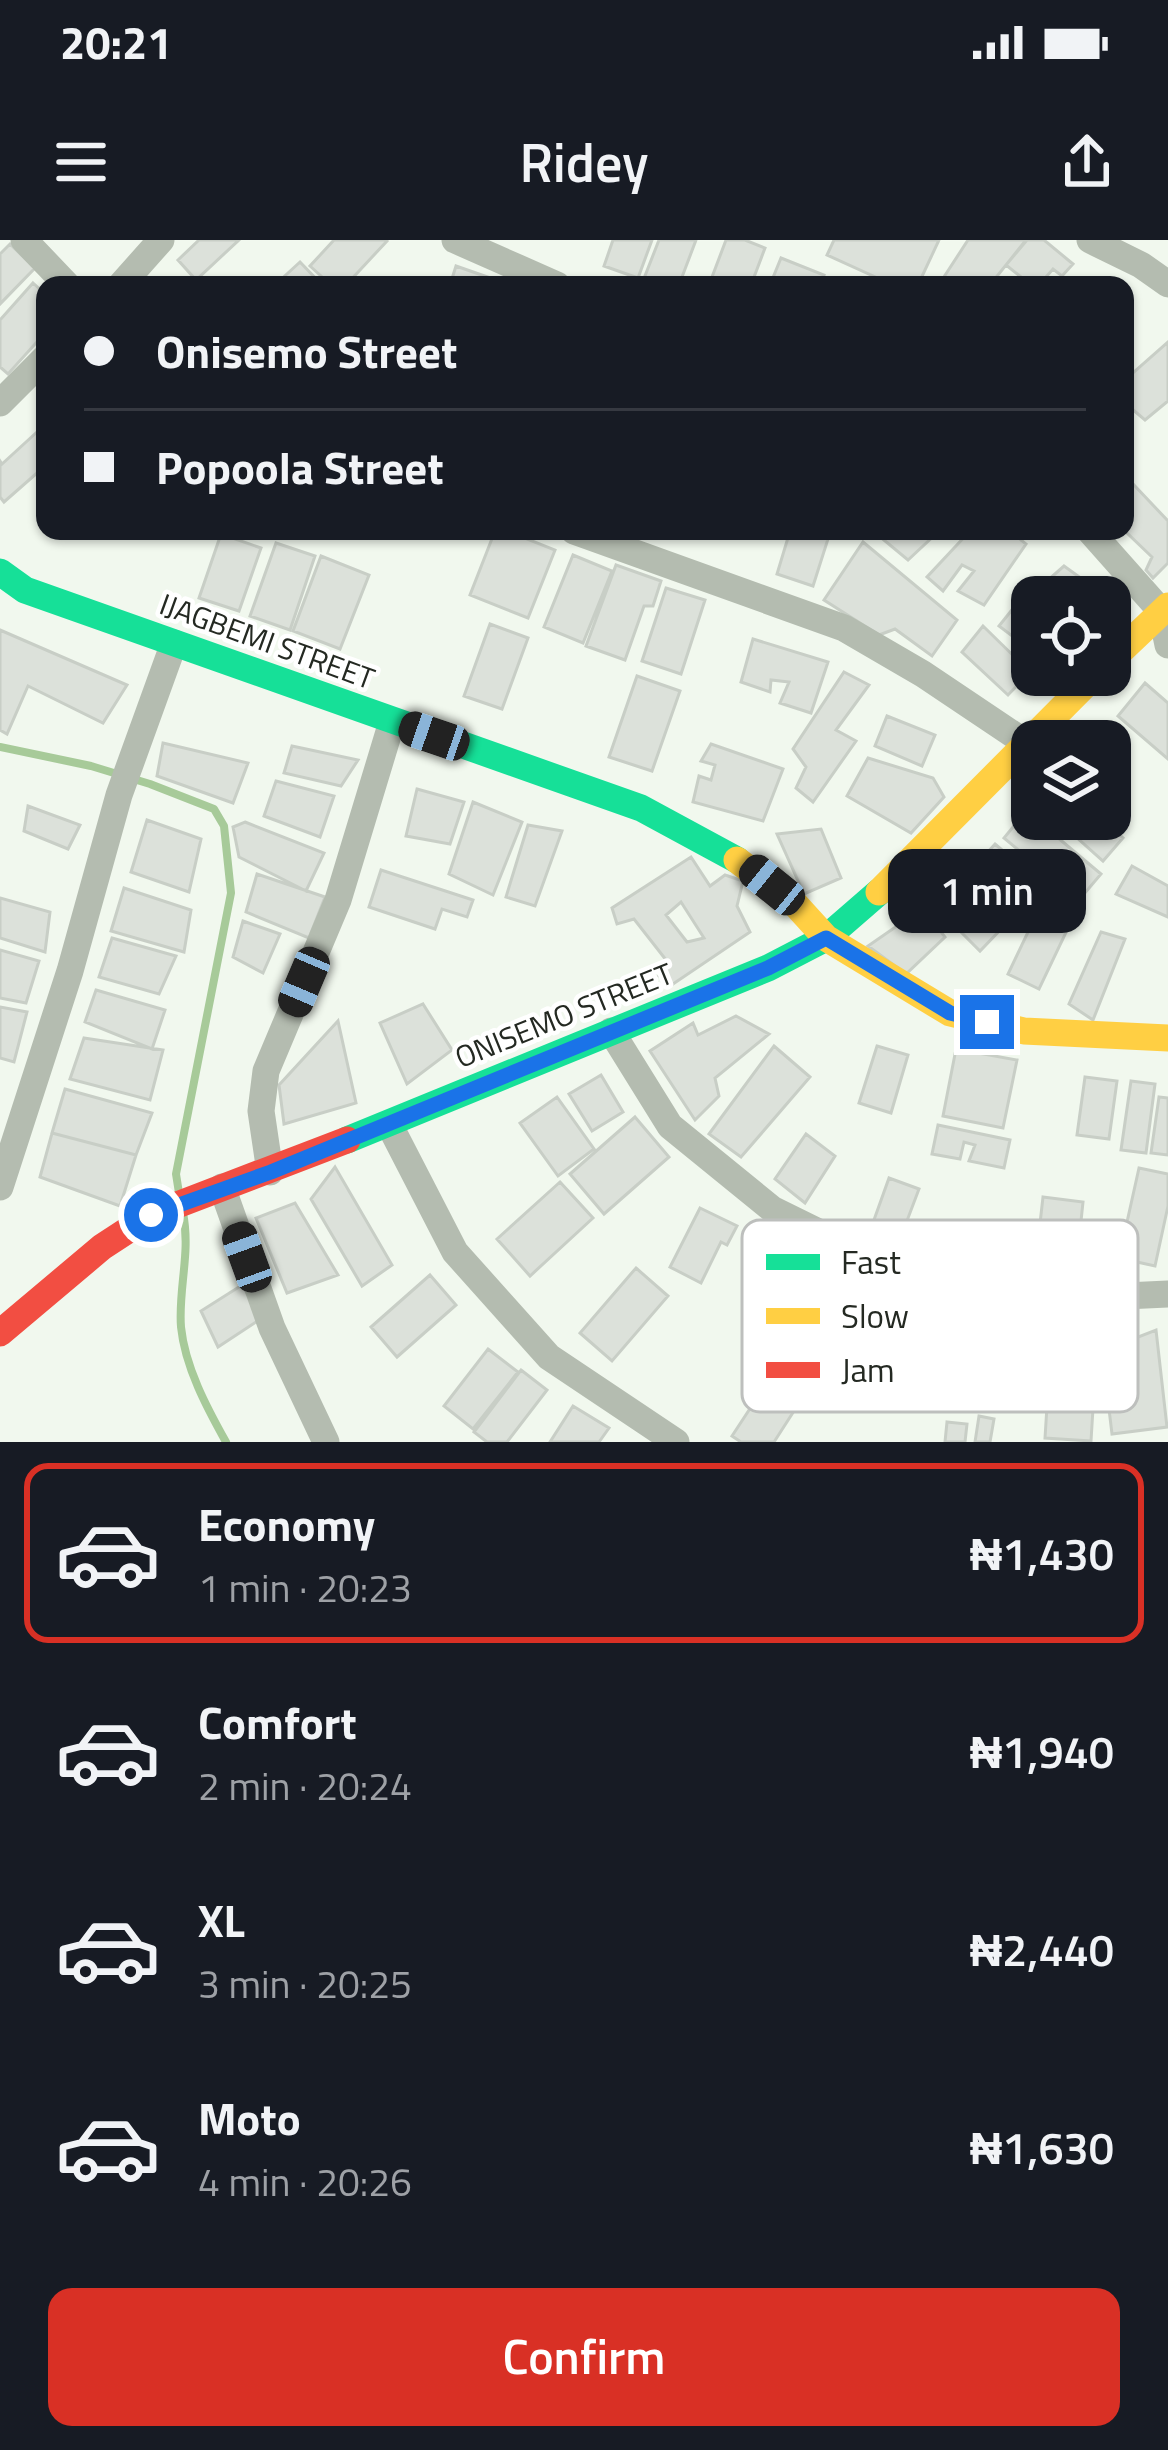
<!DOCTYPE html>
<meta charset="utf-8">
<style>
:root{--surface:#171b24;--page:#242831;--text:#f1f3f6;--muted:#9ea1a6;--line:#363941;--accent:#d93025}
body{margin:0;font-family:"Titillium Web",sans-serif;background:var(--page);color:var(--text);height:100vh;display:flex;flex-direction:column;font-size:45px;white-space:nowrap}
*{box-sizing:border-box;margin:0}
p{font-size:39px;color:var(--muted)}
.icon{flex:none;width:66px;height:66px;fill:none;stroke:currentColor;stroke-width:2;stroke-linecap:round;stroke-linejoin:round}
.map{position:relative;height:1202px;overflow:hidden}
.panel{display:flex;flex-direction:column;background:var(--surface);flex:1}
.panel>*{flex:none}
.top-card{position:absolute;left:36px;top:36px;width:1098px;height:264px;border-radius:24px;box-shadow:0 3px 9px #0004;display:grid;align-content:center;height:264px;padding:0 48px;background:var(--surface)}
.tools{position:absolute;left:1011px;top:336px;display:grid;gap:24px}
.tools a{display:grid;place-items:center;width:120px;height:120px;border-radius:24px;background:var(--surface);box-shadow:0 3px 9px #0004;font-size:60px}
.end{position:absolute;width:54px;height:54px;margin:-27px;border:15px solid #1a73e8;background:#fff;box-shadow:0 0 0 6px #fff}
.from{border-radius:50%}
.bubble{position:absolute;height:84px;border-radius:24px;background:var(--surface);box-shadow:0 3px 9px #0004;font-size:39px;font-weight:600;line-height:84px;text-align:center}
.car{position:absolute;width:36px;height:72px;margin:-36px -18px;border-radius:15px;box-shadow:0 0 9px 3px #0007;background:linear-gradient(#222 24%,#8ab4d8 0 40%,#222 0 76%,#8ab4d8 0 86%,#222 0)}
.top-card b{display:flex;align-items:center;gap:42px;height:114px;font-size:45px}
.top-card b+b{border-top:3px solid var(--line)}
.top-card i{width:30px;height:30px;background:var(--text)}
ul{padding:21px 0 0;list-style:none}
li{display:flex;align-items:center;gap:36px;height:180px;margin:0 24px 18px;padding:0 24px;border:6px solid transparent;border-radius:24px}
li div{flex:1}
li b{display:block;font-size:45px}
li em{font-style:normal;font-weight:600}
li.active{border-color:var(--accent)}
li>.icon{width:108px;height:108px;stroke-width:1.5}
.cta{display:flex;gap:24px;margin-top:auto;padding:24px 48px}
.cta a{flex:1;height:138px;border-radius:24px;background:var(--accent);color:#fff;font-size:48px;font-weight:600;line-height:138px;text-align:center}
.status{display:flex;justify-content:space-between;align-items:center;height:84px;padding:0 60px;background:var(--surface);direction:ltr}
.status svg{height:33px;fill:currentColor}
header{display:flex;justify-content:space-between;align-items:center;height:156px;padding:0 48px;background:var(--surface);font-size:54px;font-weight:600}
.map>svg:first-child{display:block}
</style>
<div class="status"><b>20:21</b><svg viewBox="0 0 49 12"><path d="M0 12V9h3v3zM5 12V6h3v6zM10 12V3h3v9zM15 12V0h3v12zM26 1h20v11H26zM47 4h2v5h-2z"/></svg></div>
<header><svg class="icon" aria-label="menu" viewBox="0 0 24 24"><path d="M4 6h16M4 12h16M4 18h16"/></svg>Ridey<svg class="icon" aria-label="share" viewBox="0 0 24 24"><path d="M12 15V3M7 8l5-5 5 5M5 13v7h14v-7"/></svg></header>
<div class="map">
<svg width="1168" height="1202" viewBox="0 0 1168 1202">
<rect width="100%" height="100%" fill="#f1f8ee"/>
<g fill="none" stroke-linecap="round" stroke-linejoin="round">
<!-- stream -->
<path stroke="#a7ca99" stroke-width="8" d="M0,507L91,526L150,544L214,569L224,586L231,653L176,934L179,953
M183,973C191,1013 178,1049 181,1087C185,1127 207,1168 226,1202"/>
</g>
<!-- building -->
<path fill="#dce1da" stroke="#c8cec6" stroke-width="3" fill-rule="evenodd" d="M199,0H239L196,40L178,20Z
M334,0H386L387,1L346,45H331L310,26Z
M613,0H652L638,38L604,26Z
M659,0H696L679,45L643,41Z
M726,0H745L765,8L751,45H709Z
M834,0H939L918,45H893L827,15Z
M968,0H1026L990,45L940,43Z
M1027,0H1044L1073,24L1062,36L1053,29L1039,45H1031L1006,25Z
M10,4L35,28L0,64V14Z
M781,18L824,35L820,45H770Z
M300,22L322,45H275Z
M456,26L496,40L494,45H450Z
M33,43L45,54V93L8,134L0,127V80Z
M1168,102V161L1145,180L1125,163V140Z
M37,192L45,200V226L4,262L0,257V221L2,224Z
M1134,245L1168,281V323L1153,338L1146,330L1152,317L1125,291V250Z
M495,291H507L555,310L528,378L470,355Z
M790,291L828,299L813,346L777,334Z
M873,291H939L908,320Z
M970,291H1010L1026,304L984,365L958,351L974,331L962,325L943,351L927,337Z
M221,294L261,308L239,371L199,358Z
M863,302L957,380L932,416L895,389L879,395L824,360Z
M276,303L315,316L290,390L250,376Z
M573,315L612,331L583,403L544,387Z
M321,316L369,335L340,409L293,391Z
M616,325L661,341L653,366H644L625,420L586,406Z
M1064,326L1107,357H1049L1039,348Z
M666,348L705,360L681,434L642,421Z
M1019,361L1032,371V411L999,386Z
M490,384L528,398L502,469L464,456Z
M983,386L1030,432L1008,455L962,412Z
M0,390L127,445L103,483L28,446L7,494L0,490Z
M753,399L828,422L811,473L780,463L789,442L771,440L770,452L741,442Z
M844,432L869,445L836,490L856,501L813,562L796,548L806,527L793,509Z
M637,436L680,451L652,531L609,517Z
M1145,443L1168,463V519L1118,476Z
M887,476L935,495L922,526L875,506Z
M163,503L248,523L233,563L157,536Z
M711,504L783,529L763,581L693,562L699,536L711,540L715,525L701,521Z
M292,506L358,520L341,546L284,533Z
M868,518L933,538L944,557L911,593L847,556Z
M276,541L334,556L320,597L264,576Z
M417,549L464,562L450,604L406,596Z
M473,562L522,582L493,655L449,634Z
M28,566L80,585L68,609L24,591Z
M1026,571L1101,634L1079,660L1004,598Z
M1056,579H1102L1123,598L1103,621Z
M147,580L201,599L189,652L131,632Z
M245,582L324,613L306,651L239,617L233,587Z
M528,585L562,591L535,666L506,657Z
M821,589L841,638L804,654L777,594Z
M995,604L1067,666H1052L1036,652L1014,676L968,634Z
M691,617L710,646L725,635L743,641L737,666L750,692L673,744L659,736L670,725L634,679L617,684L612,668ZM681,662L704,698L687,702L666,675Z
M1132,626L1168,646V677L1116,654Z
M381,630L473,660L467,677L442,669L435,689L369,667Z
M257,634L325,657L309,698L246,672Z
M960,642L1004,686L980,711L936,667Z
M124,648L191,670L184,712L111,691Z
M0,658L50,672L45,712L0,698Z
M923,668L945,697L906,734L868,706Z
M1039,669L1070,684L1039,749L1008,734Z
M243,681L280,694L263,733L233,717Z
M1101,692L1125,699L1093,780L1069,764Z
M112,698L176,716L159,754L99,737Z
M0,710L39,721L26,763L0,758Z
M96,750L165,770L152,809L85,782Z
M423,764L452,810L407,844L380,783Z
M0,767L27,772L14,822L0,818Z
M736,776L769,794L715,838L719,856L695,880L650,811L693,783L698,795Z
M338,781L356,863L284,884L279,845Z
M84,798L163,810L150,860L70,839Z
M774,806L810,837L741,917L709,894Z
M877,806L908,815L891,873L859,863Z
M956,809L1017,820L1003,888L943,876Z
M601,835L623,872L592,891L569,854Z
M1085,837L1117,841L1109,899L1077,895Z
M1131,841L1155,844L1146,913L1121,910Z
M65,849L152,873L136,915L52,893Z
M557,857L594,909L558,936L520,883Z
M1159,857L1168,858V915L1151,913Z
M635,877L669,917L604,974L570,934Z
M938,885L1010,900L1004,928L969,921L975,905L964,902L960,919L932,914Z
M52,893L136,915L120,966L40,937Z
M806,894L835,916L805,963L775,939Z
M335,927L392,1025L362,1046L311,959Z
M1139,928L1168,934V966L1155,1026L1119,1018Z
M889,938L919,949L905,986L913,989L905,1010L890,1004L892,999L870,991Z
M560,942L593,978L530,1036L497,999Z
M1043,957L1083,962L1075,1038L1027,1025L1036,1019Z
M295,963L338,1035L287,1053L256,978Z
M700,968L737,986L727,1005L721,1002L701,1043L670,1027Z
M636,1028L668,1056L612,1121L580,1093Z
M430,1035L456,1065L397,1117L371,1087Z
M242,1045L262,1078L218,1107L201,1071Z
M1006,1081L1098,1087L1091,1201L1045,1198L1051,1102L1005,1099Z
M1156,1090L1167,1187L1112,1194L1102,1111Z
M488,1109L518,1132L473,1189L444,1166Z
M780,1123L812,1143L774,1202H741L732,1196Z
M521,1130L547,1150L507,1202H487L474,1192Z
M573,1166L609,1188L599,1202H550Z
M979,1176L994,1179L990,1202H975Z
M947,1182L967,1184L965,1202H945Z"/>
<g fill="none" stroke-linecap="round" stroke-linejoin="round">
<!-- street -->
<path stroke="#b4bcb0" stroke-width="27" d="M24,0L67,45
M455,0L557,45
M1090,0L1141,25L1168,44
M121,45L161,0
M0,163L45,118
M574,291L844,388L923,434L1026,503
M1090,291L1161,371L1168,405
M611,791L670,886L772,969L906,1035L1018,1061L1168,1054
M389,884L455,1012L549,1117L676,1202
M270,932L261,871L266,831L338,660L392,482
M0,947L70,731L119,555L174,403
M222,947L272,1088L326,1202"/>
<!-- fast -->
<path stroke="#16e098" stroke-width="27" d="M0,332L25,350L641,568L737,620
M347,900L768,728L826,698L879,652"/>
<!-- slow -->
<path stroke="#ffcf43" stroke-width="27" d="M1110,421L1168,366
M737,620L795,664L826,698L950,773L1024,791L1168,798
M879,652L1095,435"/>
<!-- jam -->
<path stroke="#f24e42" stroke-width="27" d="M0,1093L102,1007L151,975L347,900"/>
</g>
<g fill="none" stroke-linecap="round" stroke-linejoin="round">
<!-- route -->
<path stroke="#1a73e8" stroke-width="15" d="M151,975L271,932L768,728L826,698L950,773L987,782"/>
</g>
<g text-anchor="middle" stroke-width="9" stroke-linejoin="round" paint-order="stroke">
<!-- street labels -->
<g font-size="30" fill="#242922" stroke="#fff">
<text transform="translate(267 402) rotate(20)" y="10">IJAGBEMI STREET</text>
<text transform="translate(564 776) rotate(-22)" y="10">ONISEMO STREET</text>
</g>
</g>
<!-- legend -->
<rect x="742" y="980" width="396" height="192" rx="18" fill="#fff" stroke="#bdbfbd" stroke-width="3"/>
<rect x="766" y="1014" width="54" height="16" fill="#16e098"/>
<rect x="766" y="1068" width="54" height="16" fill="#ffcf43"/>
<rect x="766" y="1122" width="54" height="16" fill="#f24e42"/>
<g font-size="33" fill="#242922">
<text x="841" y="1034">Fast</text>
<text x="841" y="1088">Slow</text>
<text x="841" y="1142">Jam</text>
</g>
</svg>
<div class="tools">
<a><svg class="icon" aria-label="locate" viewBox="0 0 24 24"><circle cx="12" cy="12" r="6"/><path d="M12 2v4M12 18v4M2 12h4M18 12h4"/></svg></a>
<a><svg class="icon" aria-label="layers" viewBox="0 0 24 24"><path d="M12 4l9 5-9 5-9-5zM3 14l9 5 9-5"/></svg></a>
</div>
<i class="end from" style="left:151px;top:975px"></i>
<i class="end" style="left:987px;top:782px"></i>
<div class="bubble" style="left:888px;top:609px;width:198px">1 min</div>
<i class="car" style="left:434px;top:496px;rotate:289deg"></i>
<i class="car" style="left:772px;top:645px;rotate:309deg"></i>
<i class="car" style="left:304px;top:742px;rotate:203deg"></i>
<i class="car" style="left:247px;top:1017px;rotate:340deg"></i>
<div class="top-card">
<b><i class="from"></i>Onisemo Street</b>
<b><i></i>Popoola Street</b>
</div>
</div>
<section class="panel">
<ul>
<li class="active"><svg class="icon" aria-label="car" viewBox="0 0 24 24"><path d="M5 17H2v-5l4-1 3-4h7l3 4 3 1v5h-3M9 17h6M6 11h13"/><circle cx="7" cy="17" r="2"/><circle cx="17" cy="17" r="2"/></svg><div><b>Economy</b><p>1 min · 20:23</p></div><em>₦1,430</em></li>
<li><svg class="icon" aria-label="car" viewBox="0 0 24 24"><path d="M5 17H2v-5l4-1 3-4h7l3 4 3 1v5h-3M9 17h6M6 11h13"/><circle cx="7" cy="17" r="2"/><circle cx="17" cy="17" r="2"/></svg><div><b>Comfort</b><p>2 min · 20:24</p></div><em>₦1,940</em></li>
<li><svg class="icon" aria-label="car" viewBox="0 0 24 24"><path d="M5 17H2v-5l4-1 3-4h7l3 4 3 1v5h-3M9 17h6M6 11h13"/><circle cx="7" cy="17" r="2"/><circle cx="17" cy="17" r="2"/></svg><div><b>XL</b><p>3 min · 20:25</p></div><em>₦2,440</em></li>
<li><svg class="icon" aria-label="car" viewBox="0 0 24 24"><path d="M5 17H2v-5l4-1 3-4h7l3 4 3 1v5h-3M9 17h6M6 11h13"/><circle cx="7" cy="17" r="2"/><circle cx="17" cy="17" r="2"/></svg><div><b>Moto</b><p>4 min · 20:26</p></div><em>₦1,630</em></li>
</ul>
<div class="cta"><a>Confirm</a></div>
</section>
